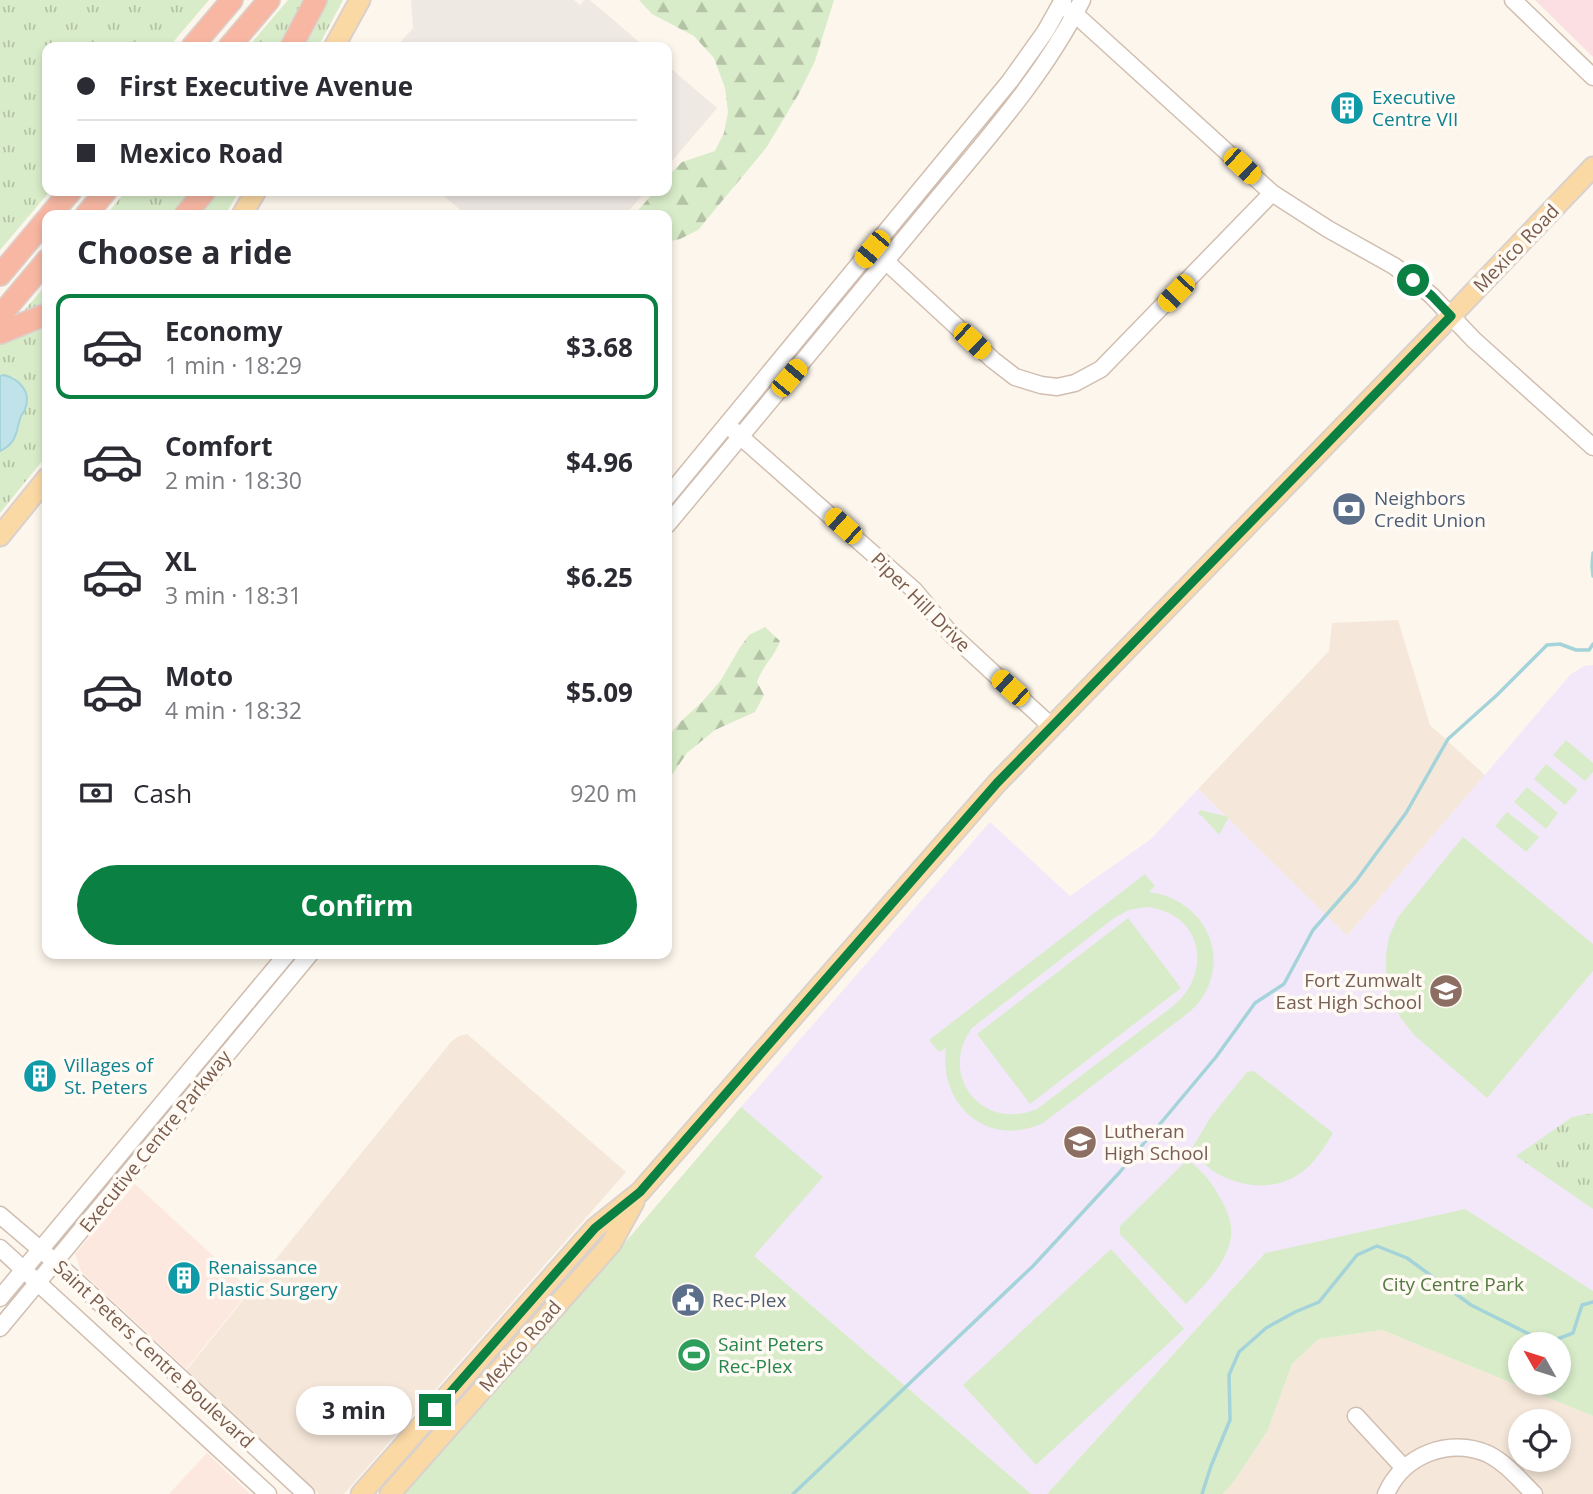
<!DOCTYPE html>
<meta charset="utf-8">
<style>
:root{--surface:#fff;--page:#f7f7f7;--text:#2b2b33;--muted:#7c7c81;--line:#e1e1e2;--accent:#0b8043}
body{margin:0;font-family:"Open Sans",sans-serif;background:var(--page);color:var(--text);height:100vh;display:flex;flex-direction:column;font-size:26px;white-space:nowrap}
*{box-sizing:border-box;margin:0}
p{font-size:23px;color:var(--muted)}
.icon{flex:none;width:38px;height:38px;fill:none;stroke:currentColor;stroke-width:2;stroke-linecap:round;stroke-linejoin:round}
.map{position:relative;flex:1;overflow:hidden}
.side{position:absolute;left:42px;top:210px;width:630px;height:749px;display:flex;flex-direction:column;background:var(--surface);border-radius:14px;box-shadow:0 4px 10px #0003}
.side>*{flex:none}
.guide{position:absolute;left:42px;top:42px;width:630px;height:154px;border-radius:14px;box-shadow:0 4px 10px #0003;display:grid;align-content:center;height:154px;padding:0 35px;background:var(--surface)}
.needle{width:46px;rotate:309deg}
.controls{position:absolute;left:1508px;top:1332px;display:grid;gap:14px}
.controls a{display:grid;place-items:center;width:63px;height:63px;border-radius:50%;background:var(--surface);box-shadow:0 4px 10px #0003;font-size:35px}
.end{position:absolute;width:32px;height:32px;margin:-16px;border:9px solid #0b8043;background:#fff;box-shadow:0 0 0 4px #fff}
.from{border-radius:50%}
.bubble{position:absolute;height:49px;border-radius:24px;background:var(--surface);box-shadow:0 4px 10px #0003;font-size:23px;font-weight:700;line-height:49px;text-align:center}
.car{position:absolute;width:21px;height:42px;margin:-21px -10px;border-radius:9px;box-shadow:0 0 5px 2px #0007;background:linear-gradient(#f5c518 24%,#345 0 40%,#f5c518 0 76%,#345 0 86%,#f5c518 0)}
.guide b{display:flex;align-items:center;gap:24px;height:66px;font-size:26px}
.guide b+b{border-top:2px solid var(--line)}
.guide i{width:18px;height:18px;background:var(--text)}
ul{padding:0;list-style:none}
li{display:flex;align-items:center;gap:21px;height:105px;margin:0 14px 10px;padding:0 21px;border:4px solid transparent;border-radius:14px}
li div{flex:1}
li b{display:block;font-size:26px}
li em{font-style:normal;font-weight:700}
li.current{border-color:var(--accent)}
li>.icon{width:63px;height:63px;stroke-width:1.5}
h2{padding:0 35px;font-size:32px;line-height:84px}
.pay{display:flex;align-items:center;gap:18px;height:77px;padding:0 35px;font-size:26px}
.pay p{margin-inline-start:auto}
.cta{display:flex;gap:14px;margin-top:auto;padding:14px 35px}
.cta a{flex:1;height:80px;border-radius:42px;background:var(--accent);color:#fff;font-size:28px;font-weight:700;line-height:80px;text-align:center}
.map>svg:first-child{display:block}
</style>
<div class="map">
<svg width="1593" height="1494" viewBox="0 0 1593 1494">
<defs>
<pattern id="grass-tufts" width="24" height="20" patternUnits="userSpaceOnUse" patternTransform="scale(1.75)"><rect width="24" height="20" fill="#d8ecc9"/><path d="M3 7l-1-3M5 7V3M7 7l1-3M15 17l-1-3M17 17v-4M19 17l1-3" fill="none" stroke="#b4c2a5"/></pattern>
<pattern id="forest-firs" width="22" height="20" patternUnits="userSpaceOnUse" patternTransform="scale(1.75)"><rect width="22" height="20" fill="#d8ecc9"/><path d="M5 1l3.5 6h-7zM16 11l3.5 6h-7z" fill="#b4c2a5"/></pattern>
</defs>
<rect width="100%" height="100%" fill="#fdf6ec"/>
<!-- residential -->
<path fill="#f5e8da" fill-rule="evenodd" d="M1398,620L1430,725L1485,775L1347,936L1198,789L1329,651L1332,623Z
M467,1034L626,1172L344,1494H319L185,1372L451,1042L459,1036Z
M1382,1330L1593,1416V1494H1223L1235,1480L1268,1430L1292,1364L1319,1339ZM1521,1421H1559V1460H1521Z"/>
<!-- commercial -->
<path fill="#fde8e0" d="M135,1184L250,1290L186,1369L81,1271L75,1254Z
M207,1453L250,1494H169Z"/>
<!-- industrial -->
<path fill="#efe9e4" d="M411,0H574L580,5L584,0H590L645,47H396L413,28Z
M667,65L717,108L667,167Z
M438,191H646L625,215H466Z"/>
<!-- education -->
<path fill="#f3e8fa" d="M1593,665V1291L1265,1253L1047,1494H1031L754,1256L741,1107L990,822L1070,896L1151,839L1198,789L1347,936L1571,674L1584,666Z"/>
<!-- medical -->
<path fill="#fbdfe3" d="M1535,0H1593V57Z"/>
<!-- grass -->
<path fill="url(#grass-tufts)" d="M0,0H209L169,47H47V191H50L0,250Z
M288,0H308L282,47H248Z
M325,0H343L318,47H299Z
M126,191H197L175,215H106Z
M215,191H239L225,215H195Z
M47,284V303L38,316L47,325V455L0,513V451L3,450L19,428L21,416L26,407L25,390L19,382L13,377L0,376V338Z
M1593,1113V1209L1516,1156L1572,1117Z"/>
<!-- forest -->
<path fill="url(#forest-firs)" d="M639,0H834L815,61L798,95L766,148L698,230L680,239L667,242V215H634L655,191H667V177L682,162L715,151L724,133L728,112L725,88L714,58L694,36L652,14Z
M765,627L780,641C775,656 763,665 757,682L764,695L755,712L715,730L687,753L667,782V738L680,722L702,702L721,680L739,649L749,635Z"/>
<!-- park -->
<path fill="#d8ecc9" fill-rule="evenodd" d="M1566,740L1593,763V772L1585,781L1553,755Z
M1546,764L1578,790L1565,805L1534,779Z
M1527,787L1558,813L1546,829L1514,802Z
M1200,810L1229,817L1219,835L1203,817L1198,814Z
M1507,812L1539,837L1526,852L1495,826Z
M1463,837L1593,944V971L1487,1098L1414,1035L1400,1017L1390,997L1386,975V955L1389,937L1398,917Z
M1145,874L1155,886L1149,892C1198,898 1230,947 1205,993C1200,1003 1192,1010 1183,1017L1043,1123C988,1149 938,1105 946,1048L939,1052L929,1040ZM1147,907C1202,913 1214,972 1173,1006L1037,1109C983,1132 937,1076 972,1028L1114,918L1129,910Z
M1128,918L1181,988L1030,1104L977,1034Z
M1254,1071L1333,1133C1326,1145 1317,1159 1307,1168C1282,1190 1249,1190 1220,1175C1209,1170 1200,1159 1191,1150L1210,1118L1247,1072Z
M741,1107L823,1177L754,1256L1031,1494H400L540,1336L568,1309Z
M1187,1160C1201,1169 1211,1181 1219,1196C1226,1207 1233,1223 1231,1237C1227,1263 1204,1286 1186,1304L1120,1234V1226Z
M1465,1209L1593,1291V1416L1382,1330L1319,1339L1292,1364L1268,1430L1235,1480L1223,1494H1047L1265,1253ZM1521,1344H1559V1382H1521Z
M1111,1249L1184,1329L1036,1465L963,1385Z"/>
<!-- water -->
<path fill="#bfe3e8" stroke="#a5d3da" stroke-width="2" d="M4,375C19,379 32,392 25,409C22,417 23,410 20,419C16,434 16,443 0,451V376Z"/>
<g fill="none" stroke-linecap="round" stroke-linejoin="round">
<!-- stream -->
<path stroke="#a5d3da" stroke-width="3.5" d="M1593,553L1592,566L1593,576
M793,1494L1033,1266L1119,1173L1216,1057L1255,1003L1284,984L1313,930L1356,881L1406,813L1448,739L1497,695L1547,645L1560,644L1576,650H1589L1593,644
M1202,1494L1211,1466L1230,1420L1229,1375L1239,1352L1266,1328L1295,1312L1319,1302L1357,1255L1377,1246L1407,1258L1471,1305L1547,1343L1573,1333L1582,1305L1593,1302"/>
<!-- minor casing -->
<g stroke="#d1beb0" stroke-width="19">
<path id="minor" d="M1513,0L1593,77
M1060,5L1075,14L1272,193L1328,229L1394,266L1413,280L1432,296L1474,340L1593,447
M879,255L993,360L1015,377L1041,385L1057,387L1075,383L1101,369L1272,193
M733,430L914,590L950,633L1051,726
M667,497L1010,81L1045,32L1063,0
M667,525C754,420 842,315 928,210C983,143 1043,78 1082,0
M0,1215L61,1267L306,1494
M0,1248L268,1494
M0,1298L287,954
M0,1328L310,954
M1356,1416L1404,1468
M1386,1494C1403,1455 1449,1437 1488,1454C1506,1463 1520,1480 1534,1494"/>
</g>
<!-- major casing -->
<g stroke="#dad1cd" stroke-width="23">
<path id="major" d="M334,47L360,0
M242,215L256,191
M0,536L47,478
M361,1494L595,1228L640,1192L997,783L1451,316L1593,167
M390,1494L611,1244L634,1202"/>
</g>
<!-- highway casing -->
<g stroke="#dad1cd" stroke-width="24">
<path id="highway" d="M192,47L232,0
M229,47L269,0
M291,47L316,0
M50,215L71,191
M86,215L106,191
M185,215L205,191
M0,275L47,219
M0,316L47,260
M0,333L47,314"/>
</g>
<!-- minor -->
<use href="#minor" stroke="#fff" stroke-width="16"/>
<!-- major -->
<use href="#major" stroke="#fbd9a5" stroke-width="19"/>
<!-- highway -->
<use href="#highway" stroke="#f7b7a3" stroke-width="21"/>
</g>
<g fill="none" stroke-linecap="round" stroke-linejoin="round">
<!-- route -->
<path stroke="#0b8043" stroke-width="9" d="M435,1410L595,1228L640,1192L997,783L1451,316L1432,296L1413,280"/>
</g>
<!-- icons -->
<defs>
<g id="building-disc" transform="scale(1.75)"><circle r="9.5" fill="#0f9aa8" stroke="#fffaf3"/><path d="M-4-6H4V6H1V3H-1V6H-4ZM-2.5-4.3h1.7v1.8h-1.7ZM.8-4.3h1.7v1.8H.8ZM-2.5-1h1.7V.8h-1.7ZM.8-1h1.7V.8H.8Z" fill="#fff"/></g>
<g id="bank-disc" transform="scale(1.75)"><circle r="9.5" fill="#5c6f8a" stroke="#fffaf3"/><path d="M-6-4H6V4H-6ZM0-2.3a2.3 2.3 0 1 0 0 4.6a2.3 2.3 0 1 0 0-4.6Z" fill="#fff"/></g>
<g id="school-disc" transform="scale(1.75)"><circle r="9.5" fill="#8d6e63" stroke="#fffaf3"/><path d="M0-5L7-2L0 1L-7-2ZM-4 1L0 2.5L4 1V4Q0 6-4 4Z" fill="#fff"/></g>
<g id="civic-disc" transform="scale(1.75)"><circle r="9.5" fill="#5c6f8a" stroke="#fffaf3"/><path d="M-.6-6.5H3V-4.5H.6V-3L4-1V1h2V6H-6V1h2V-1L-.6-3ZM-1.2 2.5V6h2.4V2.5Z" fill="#fff"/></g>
<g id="stadium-disc" transform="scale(1.75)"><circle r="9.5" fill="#2e9e5b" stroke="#fffaf3"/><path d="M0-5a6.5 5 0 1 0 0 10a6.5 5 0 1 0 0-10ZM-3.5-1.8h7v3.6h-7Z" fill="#fff"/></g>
</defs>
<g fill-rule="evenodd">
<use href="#building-disc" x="1347" y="108"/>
<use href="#bank-disc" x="1349" y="509"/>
<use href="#school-disc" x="1446" y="991"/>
<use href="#building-disc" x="40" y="1076"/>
<use href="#school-disc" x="1080" y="1142"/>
<use href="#building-disc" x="184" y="1278"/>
<use href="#civic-disc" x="688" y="1300"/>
<use href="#stadium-disc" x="694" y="1355"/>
</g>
<g text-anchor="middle" stroke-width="7" stroke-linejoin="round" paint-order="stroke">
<!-- culture labels -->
<g font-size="19" fill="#0d838f" stroke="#fffaf3" text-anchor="start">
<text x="1372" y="104">Executive<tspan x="1372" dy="22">Centre VII</tspan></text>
<text x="64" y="1072">Villages of<tspan x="64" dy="22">St. Peters</tspan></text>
<text x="208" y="1274">Renaissance<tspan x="208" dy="22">Plastic Surgery</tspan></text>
</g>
<!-- street labels -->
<g font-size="19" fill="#7a5c4d" stroke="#fffaf3">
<text transform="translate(1516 248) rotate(-46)" y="7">Mexico Road</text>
<text transform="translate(921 602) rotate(45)" y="7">Piper Hill Drive</text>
<text transform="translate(155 1141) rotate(-51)" y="7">Executive Centre Parkway</text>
<text transform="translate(520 1346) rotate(-49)" y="7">Mexico Road</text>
<text transform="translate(154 1354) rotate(43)" y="7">Saint Peters Centre Boulevard</text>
</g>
<!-- service labels -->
<g font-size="19" fill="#4e5e75" stroke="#fffaf3" text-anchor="start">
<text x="1374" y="505">Neighbors<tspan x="1374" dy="22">Credit Union</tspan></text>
<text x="712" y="1307">Rec-Plex</text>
</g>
<!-- education labels -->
<g font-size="19" fill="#785e54" stroke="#fffaf3" text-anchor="end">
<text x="1422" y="987">Fort Zumwalt<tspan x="1422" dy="22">East High School</tspan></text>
<text x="1104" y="1138" text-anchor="start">Lutheran<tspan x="1104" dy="22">High School</tspan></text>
</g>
<!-- park labels -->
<g font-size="19" fill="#537a41" stroke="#fffaf3">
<text x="1453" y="1291">City Centre Park</text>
</g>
<!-- leisure labels -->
<g font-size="19" fill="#27864d" stroke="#fffaf3" text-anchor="start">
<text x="718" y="1351">Saint Peters<tspan x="718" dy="22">Rec-Plex</tspan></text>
</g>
</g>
</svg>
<div class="controls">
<a><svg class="needle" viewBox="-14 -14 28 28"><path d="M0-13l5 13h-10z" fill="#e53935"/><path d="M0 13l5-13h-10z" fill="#7c7c81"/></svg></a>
<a><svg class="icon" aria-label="locate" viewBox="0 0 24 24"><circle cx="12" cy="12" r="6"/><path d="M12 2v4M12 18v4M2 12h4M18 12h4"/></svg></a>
</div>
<i class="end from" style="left:1413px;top:280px"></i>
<i class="end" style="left:435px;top:1410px"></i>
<div class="bubble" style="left:296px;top:1386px;width:116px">3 min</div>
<i class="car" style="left:1242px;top:166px;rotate:133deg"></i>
<i class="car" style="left:872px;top:249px;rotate:220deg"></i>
<i class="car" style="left:1176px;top:293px;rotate:224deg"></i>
<i class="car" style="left:972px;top:341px;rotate:133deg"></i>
<i class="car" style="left:789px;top:378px;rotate:40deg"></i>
<i class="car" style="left:843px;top:526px;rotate:312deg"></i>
<i class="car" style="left:1010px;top:688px;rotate:312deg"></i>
<div class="guide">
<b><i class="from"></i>First Executive Avenue</b>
<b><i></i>Mexico Road</b>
</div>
<section class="side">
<h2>Choose a ride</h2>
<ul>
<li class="current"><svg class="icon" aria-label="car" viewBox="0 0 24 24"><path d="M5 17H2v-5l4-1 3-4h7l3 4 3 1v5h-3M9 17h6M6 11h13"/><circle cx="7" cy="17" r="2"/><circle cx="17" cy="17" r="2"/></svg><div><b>Economy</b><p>1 min · 18:29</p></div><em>$3.68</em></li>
<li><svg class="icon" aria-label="car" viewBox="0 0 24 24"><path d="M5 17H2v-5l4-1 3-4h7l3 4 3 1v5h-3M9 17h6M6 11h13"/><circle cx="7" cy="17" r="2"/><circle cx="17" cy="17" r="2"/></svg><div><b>Comfort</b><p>2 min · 18:30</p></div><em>$4.96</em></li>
<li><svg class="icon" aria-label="car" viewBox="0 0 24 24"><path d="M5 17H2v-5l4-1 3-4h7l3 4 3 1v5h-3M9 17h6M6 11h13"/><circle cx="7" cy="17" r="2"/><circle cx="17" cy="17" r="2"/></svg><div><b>XL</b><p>3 min · 18:31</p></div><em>$6.25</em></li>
<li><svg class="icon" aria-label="car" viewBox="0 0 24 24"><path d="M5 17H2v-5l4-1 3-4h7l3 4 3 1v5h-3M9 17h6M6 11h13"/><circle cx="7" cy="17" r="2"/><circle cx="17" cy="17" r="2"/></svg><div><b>Moto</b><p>4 min · 18:32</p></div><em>$5.09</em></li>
</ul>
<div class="pay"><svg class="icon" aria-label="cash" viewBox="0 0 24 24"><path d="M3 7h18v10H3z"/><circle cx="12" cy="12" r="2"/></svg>Cash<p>920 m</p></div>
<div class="cta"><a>Confirm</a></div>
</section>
</div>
